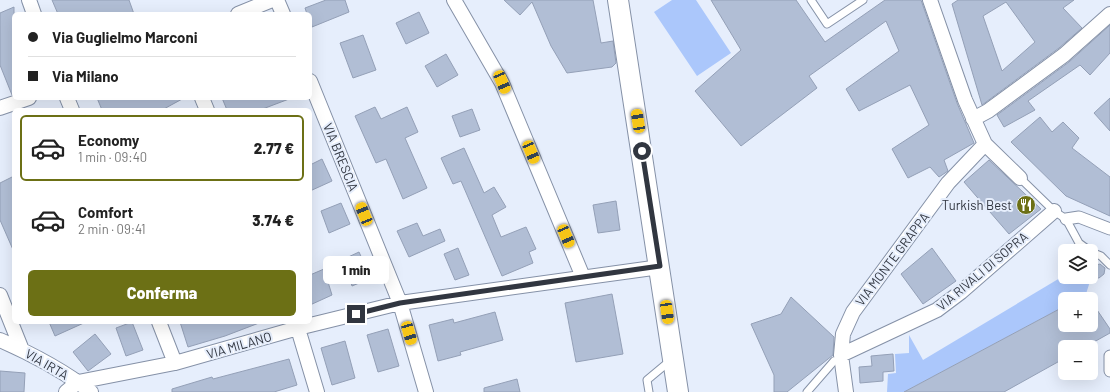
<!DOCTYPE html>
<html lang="it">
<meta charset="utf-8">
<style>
:root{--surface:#fff;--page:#f6f6f6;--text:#222;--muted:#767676;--line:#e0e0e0;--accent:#6c7015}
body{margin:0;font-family:Barlow,sans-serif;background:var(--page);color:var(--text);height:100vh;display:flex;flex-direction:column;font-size:15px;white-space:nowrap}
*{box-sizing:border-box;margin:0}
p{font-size:13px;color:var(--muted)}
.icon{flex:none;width:22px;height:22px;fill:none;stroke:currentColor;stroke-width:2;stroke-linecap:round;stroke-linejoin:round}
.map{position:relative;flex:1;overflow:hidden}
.side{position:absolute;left:12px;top:108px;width:300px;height:216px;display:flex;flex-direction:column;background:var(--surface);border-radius:6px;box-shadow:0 4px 16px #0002}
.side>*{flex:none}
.top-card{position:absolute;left:12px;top:12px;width:300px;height:88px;border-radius:6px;box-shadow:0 4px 16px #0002;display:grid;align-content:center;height:88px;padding:0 16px;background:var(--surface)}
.fabs{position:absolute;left:1058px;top:244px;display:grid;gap:8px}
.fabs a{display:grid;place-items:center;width:40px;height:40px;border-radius:6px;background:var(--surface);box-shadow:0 4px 16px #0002;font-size:20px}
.end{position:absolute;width:18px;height:18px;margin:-9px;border:5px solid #313640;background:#fff;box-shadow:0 0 0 2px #fff}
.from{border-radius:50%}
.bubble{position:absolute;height:28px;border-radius:6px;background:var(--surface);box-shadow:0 4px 16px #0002;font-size:13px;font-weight:800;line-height:28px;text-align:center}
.car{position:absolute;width:12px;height:24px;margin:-12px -6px;border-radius:5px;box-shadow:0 0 3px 1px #0007;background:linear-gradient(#f5c518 24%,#345 0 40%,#f5c518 0 76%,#345 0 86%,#f5c518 0)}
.top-card b{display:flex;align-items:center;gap:14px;height:38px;font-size:15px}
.top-card b+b{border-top:1px solid var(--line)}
.top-card i{width:10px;height:10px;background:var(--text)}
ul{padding:7px 0 0;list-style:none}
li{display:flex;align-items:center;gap:12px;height:66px;margin:0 8px 6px;padding:0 8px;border:2px solid transparent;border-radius:6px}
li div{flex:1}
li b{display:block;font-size:15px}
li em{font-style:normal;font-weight:800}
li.on{border-color:var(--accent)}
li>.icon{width:36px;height:36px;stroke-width:1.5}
.button{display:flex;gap:8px;margin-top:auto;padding:8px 16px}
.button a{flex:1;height:46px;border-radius:6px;background:var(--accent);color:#fff;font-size:16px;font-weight:800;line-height:46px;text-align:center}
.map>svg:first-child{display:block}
</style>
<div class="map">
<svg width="1110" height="392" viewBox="0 0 1110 392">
<rect width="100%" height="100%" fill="#e6eefc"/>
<!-- green -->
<path fill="#abc7fb" d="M672,0H696L731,53L697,76L654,12Z
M1091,272L1092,275L1086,294L1077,299H1065V306L904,392H887L888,374L896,373L895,354L909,353V335L923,360L1065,275V277H1091Z"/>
<!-- building -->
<path fill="#b1bed5" stroke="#94a0b7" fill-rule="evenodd" d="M52,0H129L134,14H58Z
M326,0H345L349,12L312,27L310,14H307L305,8Z
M504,0H593L601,43L613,41L616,63L612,67L567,73L551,46L532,2L520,15Z
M711,0H796L825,42L885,0H921L957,103L974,143L944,160L948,171L939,177L930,167L908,178L892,149L929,125L910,85L859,111L846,89L899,51L886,21L809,76L817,88L741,146L695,91L741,50Z
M958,0H1074L1063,8L1082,28L1059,48L982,105L952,4ZM1006,2L1035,42L1002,71L983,16Z
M14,7V94L12,95L0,65V13Z
M419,12L429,33L406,44L396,23Z
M1110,25V53L1090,75L1080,65L1028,101L1035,110L1004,127L997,115L1069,62Z
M363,35L376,70L353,78L340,43Z
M446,54L458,75L437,87L425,66Z
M97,98H184L162,110H102Z
M222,98H289V99L260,110H227Z
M1110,98V131L1094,113Z
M375,107L381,119L407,107L418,132L405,138L427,188L403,199L386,159L376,163L355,116Z
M472,109L480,130L460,137L452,116Z
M1040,117L1052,132L1063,122L1079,138L1072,148L1110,177V216L1066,196L1011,142Z
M464,148L484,193L494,187L506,207L492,215L501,237L526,227L536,249L529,252L533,263L502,276L461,181L453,184L441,158Z
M322,159L332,181L310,191V165Z
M989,160L1041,209L1009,234L964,182Z
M14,176V252L0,220V183Z
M616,201L620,230L598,233L593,205Z
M341,203L350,224L329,233L321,211Z
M417,223L423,236L440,229L445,241L409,257L397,231Z
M458,248L469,275L455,280L444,254Z
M932,248L956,281L923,304L901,274Z
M359,252L371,278L352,286L344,259Z
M1100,264L1105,268L1104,274L1099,278L1091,277L1092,266Z
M324,269L332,295L310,305V275Z
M612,294L623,354L576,362L565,303Z
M791,297L834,337L833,355L787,392H774V375L751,324L781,314Z
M1091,301L1110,329V333L1085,347H1065V358L1004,392H904L1065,306V325H1091Z
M495,312L503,340L460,352L461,355L438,361L429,325L453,319L454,323Z
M49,322H86L55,336Z
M132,322L143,350L126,356L116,328Z
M180,322H258L259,323L225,336L188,347Z
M388,329L399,366L378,372L367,335Z
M95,334L111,354L88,371L73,352Z
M345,341L355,378L332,385L321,348Z
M893,354L894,371L883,372V381L860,383L859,367L872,366L871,356Z
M289,359L297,385L274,392H172V389L212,377L213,379Z
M0,371L25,373L24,392H0Z
M517,379L520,392H484V388Z"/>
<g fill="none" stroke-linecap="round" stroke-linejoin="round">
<!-- service casing -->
<g stroke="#8591a7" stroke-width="9">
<path id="service" d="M811,0L827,24L863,0
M1020,178L1054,211L1066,219L1079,243L1090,251
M1091,252L1101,256L1110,265
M649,392L647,380L671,360
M807,392L834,361"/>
</g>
<!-- pedestrian casing -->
<g stroke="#8591a7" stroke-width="13">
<path id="pedestrian" d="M1066,219L1079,217L1110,229
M1110,356V371"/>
</g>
<!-- minor casing -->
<g stroke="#8591a7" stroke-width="16">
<path id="minor" d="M29,0L34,14
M277,0L283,14
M454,0L502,83L583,277
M930,0L965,100L985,144L1020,178
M238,14L272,0
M310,81L400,303L426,392
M67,98L72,110
M202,98L207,110
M0,108L29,98
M973,119L988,111L1064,55L1110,14
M0,295L22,350
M159,322L175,363
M296,322L317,392
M0,340C32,354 64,371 91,392
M841,355L937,310L961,292L1054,211
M66,392L78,382L175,363L298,328L400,303L660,267
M846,392L841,355L843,334L853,312L948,183L985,144"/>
</g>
<!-- secondary casing -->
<g stroke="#8591a7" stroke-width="22">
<path id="secondary" d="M618,0L678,392"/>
</g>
<!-- service -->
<use href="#service" stroke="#fff" stroke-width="7"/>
<!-- pedestrian -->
<use href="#pedestrian" stroke="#fff" stroke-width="11"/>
<!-- minor -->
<use href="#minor" stroke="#fff" stroke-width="14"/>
<!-- secondary -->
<use href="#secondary" stroke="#fff" stroke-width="20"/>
</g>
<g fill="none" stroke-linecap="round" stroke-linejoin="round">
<!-- route -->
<path stroke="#313640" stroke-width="5" d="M356,314L400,303L660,266L642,151"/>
</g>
<!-- icons -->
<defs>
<g id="restaurant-disc" transform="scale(1)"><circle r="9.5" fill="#6c7015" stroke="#e6eefc"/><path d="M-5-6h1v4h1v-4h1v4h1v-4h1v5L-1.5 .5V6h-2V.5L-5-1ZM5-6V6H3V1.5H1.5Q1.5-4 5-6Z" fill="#fff"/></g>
</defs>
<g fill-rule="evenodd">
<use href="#restaurant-disc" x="1026" y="205"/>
</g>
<g text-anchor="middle" stroke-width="4" stroke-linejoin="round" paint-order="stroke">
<!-- street labels -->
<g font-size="13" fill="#313640" stroke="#e6eefc">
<text transform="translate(341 157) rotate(68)" y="5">VIA BRESCIA</text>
<text transform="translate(892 259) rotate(-53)" y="5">VIA MONTE GRAPPA</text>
<text transform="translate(982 271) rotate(-40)" y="5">VIA RIVALI DI SOPRA</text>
<text transform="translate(239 345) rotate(-16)" y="5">VIA MILANO</text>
<text transform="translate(47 364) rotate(30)" y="5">VIA IRTA</text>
</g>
<!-- poi labels -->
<g font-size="13" fill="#313640" stroke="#e6eefc" text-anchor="end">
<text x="1012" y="210">Turkish Best</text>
</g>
</g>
</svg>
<div class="fabs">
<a><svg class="icon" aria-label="layers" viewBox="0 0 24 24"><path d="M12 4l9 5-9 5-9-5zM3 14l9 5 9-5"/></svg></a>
<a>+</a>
<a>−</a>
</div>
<i class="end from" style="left:642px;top:151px"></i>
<i class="end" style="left:356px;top:314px"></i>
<div class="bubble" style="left:323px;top:256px;width:66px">1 min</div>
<i class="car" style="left:502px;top:82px;rotate:157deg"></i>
<i class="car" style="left:638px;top:121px;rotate:351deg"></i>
<i class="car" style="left:531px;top:152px;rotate:157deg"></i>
<i class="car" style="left:364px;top:214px;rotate:338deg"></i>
<i class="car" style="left:566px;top:236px;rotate:157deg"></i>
<i class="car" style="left:667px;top:312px;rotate:172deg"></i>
<i class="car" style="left:409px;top:333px;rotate:164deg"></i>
<div class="top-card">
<b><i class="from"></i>Via Guglielmo Marconi</b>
<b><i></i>Via Milano</b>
</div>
<section class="side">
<ul>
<li class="on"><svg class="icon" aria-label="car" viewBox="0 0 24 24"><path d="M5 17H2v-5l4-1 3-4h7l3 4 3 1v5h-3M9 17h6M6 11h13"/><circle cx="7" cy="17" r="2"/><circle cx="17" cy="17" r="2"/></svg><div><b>Economy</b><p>1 min · 09:40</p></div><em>2.77 €</em></li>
<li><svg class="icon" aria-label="car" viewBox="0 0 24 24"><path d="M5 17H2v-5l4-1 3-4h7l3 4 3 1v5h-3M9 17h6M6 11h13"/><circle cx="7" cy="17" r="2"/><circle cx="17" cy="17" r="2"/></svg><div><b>Comfort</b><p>2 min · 09:41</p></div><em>3.74 €</em></li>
</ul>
<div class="button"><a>Conferma</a></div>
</section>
</div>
